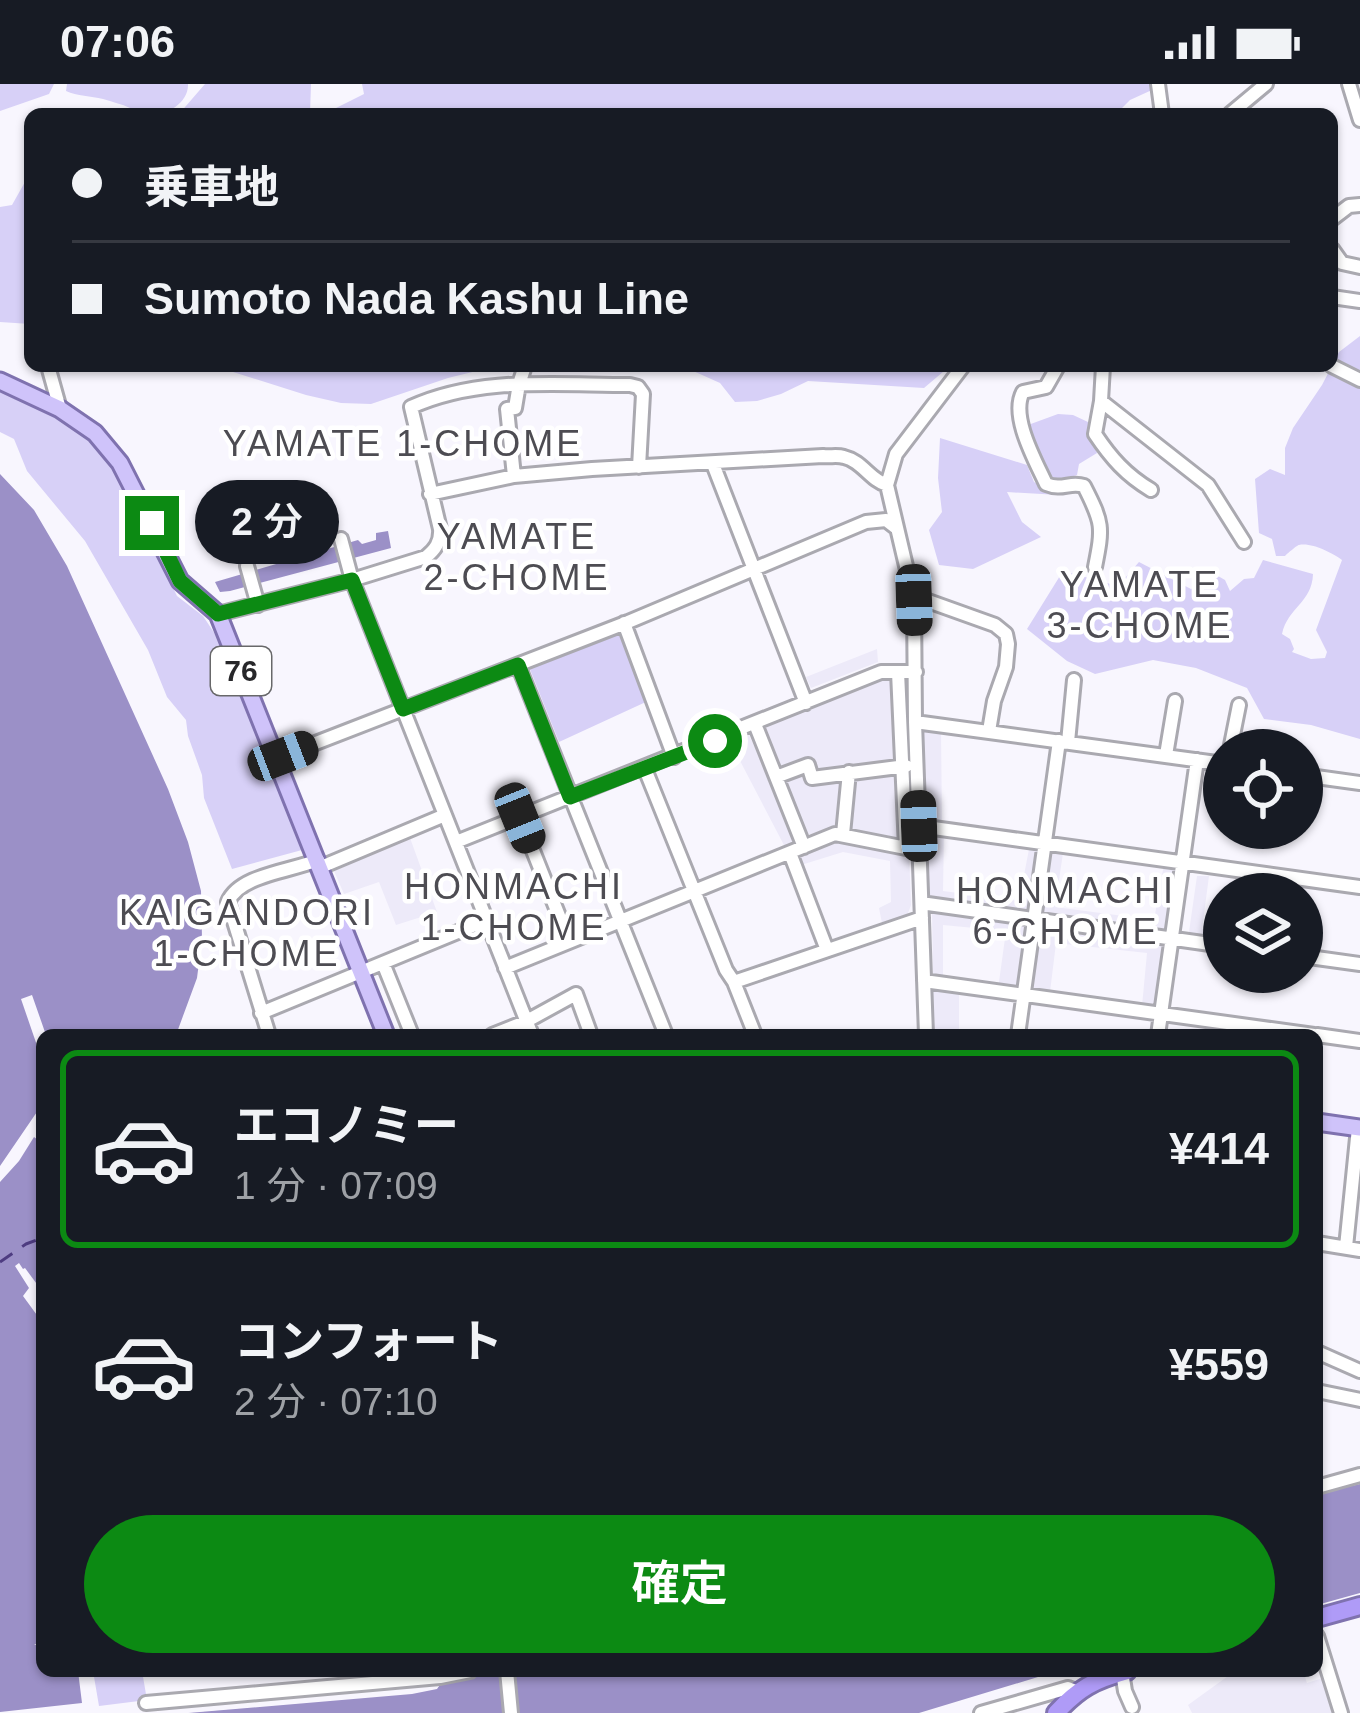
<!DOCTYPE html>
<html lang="ja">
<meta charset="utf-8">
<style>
:root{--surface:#171b24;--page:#20242c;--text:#f1f3f6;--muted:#9ea1a6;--line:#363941;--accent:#0c8a13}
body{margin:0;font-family:Helvetica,"Noto Sans JP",sans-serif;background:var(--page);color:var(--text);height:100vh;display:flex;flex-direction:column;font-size:45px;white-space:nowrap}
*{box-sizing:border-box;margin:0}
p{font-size:39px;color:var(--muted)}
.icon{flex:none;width:66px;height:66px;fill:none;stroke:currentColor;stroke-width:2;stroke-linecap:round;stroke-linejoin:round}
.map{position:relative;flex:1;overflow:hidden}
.details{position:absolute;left:36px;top:945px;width:1287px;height:648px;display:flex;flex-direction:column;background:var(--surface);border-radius:18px;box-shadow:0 3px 9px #0004}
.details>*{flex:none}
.guide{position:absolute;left:24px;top:24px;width:1314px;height:264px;border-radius:18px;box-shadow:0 3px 9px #0004;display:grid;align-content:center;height:264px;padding:0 48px;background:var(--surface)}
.tools{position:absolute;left:1203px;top:645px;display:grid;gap:24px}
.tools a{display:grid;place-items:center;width:120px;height:120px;border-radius:50%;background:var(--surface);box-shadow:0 3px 9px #0004;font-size:60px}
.end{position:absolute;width:54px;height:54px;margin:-27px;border:15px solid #0c8a13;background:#fff;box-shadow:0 0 0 6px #fff}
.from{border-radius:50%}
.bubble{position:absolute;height:84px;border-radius:42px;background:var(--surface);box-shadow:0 3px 9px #0004;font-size:39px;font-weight:600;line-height:84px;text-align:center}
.car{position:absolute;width:36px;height:72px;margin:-36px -18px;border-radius:15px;box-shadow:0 0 9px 3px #0007;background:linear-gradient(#222 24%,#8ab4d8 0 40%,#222 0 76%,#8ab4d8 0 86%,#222 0)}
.guide b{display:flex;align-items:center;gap:42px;height:114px;font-size:45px}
.guide b+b{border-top:3px solid var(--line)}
.guide i{width:30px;height:30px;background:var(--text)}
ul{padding:21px 0 0;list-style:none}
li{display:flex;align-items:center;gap:36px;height:198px;margin:0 24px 18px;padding:0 24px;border:6px solid transparent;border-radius:18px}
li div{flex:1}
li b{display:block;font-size:45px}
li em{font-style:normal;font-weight:600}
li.on{border-color:var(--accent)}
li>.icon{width:108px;height:108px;stroke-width:1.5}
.action{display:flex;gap:24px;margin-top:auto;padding:24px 48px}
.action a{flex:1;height:138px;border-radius:72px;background:var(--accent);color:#fff;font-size:48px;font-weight:600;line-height:138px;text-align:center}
.status{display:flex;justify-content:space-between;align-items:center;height:84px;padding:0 60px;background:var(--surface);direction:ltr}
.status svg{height:33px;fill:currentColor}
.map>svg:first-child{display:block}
</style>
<div class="status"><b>07:06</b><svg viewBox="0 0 49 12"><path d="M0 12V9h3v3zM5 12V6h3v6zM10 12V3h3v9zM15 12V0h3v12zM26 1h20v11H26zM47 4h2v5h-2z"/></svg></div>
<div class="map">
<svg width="1360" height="1629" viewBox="0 0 1360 1629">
<rect width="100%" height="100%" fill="#f8f6fe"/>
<!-- built -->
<path fill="#edeaf9" d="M877,565L878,578L811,604L806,593Z
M881,594L902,598L907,760L844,745L804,751L759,641Z
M922,645L941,647L942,739L926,738Z
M749,651L796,752L798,758L786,765L737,671L701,683L694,672Z
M929,746L944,749L943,807L1019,817L1030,760L1043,762L1032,830L929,817Z
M410,754L437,828L396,841L379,798L344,810L334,787Z
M845,754L909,768L911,821L907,832L882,839L879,824L891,818L890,777L843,768L801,781L797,769Z
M1047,768L1063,769L1055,823L1154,836L1164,780L1176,782L1165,849L1034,832Z
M1197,792H1209L1202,845L1224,848V859L1188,855Z
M932,825L1033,837L1022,908L998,905L1006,847L943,841V896L933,895Z
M1038,837L1167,855L1158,924L1142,922L1147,869L1056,859L1050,908L1031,906Z
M933,901L959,904V951H934Z
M1235,1587H1303L1307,1599L1326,1593L1337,1629H1192L1188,1621Z"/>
<!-- green -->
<path fill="#d7d0f7" d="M0,0H54L49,10L0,27Z
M67,0H188C189,22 159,36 138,30C135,29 133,26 130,24C122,20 112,18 103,15C91,12 77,12 66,7Z
M205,0H311L310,30H179Z
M362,0H1165L1130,16L1116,30H330L334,25L364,10Z
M30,89V240L0,238V123L12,121Z
M1360,252V655L1311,641L1264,635L1247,604L1196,584L1153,576L1095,590L1067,577L1027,545L1063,487L1118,502L1139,478L1191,505L1218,492L1225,496L1230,507L1244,495L1254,494L1263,476L1313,490C1312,519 1288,523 1282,550L1290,555L1294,565L1292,568L1311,575L1325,574L1327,568L1316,546L1342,476C1333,469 1311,458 1299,461C1297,461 1286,471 1285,472H1276L1272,455L1259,449L1255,395L1270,385L1285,391V364L1293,344L1322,301L1339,268Z
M214,282H497L448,294L371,320L341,319L306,311Z
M682,282H950L924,304L808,297L781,310L757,317L735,318L720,299Z
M0,307L58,335L88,355L117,387L177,512L203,532L221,559L304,760L302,766L232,785L204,714L202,691L188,652L186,636L167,613L148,566L85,457L27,387L14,355L0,348Z
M1058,330L1073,331L1088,338L1097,369L1079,380L1077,391L1055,398C1039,386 1030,361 1028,341Z
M940,354L1027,381L1034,398L1059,411L1007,408L1022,438L1041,453L973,485L939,481L929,446L942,428L938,394Z
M617,546L648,617L559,658L527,578Z
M93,1587H142L147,1616L99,1622Z"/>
<!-- water -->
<path fill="#9b90c7" d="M0,390L34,426L67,482L168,705L188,758L201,807L202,855L197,894L176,951H46L32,911L21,915L42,976V982L38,985L42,1007L37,1022H41L0,1082Z
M388,447L391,464L230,507L220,508L215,498L358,456L362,460L376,456V449Z
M34,1053L38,1056L42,1053V1207L25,1184L23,1185L19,1179L15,1182L29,1204L23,1212L42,1238V1557L34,1561H42V1587H78L82,1619L0,1628V1098L19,1077Z
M1360,1400V1509L1317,1521V1410Z
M505,1587H1068L1038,1593L919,1629H188L412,1610L437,1605L441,1599Z"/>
<!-- pier -->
<path fill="#f8f6fe" d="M434,1599L439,1602L437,1604L412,1609L182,1629L187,1623L411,1604Z"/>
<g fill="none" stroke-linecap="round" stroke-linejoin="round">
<!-- ferry -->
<path stroke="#4e3c81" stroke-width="3" stroke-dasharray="15 12" stroke-linecap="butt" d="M0,1178L26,1160L42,1154"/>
<!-- minor casing -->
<g stroke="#aaa9b0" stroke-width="18">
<path id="minor" d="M1158,0L1162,30
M1349,0L1360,36
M1230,30L1266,0
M1332,135L1349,122L1360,121
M1332,165L1342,179L1360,183
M1332,213L1360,217
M48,282L60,325
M1058,282L1046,303L1023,308C1010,332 1035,376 1046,400C1063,407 1070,397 1084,402C1103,439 1103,443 1095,483
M1103,282L1101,317L1095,350C1111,374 1126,391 1151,406
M1332,282L1360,296
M1101,317L1208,401L1244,458
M713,380L806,619
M514,392L507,325L515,324L519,300L525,282
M430,410L514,392L592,385L823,372C830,373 837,371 844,373C862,377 870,396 887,401
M341,455L352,496L426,473C435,466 441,458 440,445L411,323C479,292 557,301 630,301L638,303L643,310L639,383
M247,482L258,521
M914,516L928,517L995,541L1006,550L1008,560L1006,583L994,617L989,647
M218,530L352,496L532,951
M624,539L674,673
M518,581L666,951
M898,588L906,764
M915,638L1224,680
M755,640L804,763
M1068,658L1074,596
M1230,666L1239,621
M1166,671L1175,617
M277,674L628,538L866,438L886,436L895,443
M645,685L726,886L734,898L755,951
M1302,691L1360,699
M776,693L808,681L812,694L906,682
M520,734L569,857
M919,742L1360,803
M843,750L849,688
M456,758L881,588H916
M790,769L827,866
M321,783L445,731
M928,820L1224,862
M1302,872L1360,880
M383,879L412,951
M505,884L835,750L906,764L919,763
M924,897L1314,951
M734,898L922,834
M261,929L487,836
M269,951L228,818C239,791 291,787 318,776
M492,951L525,938L576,910L591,951
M926,951L915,638L914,516L887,401L896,370L963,282
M1018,951L1059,657
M1158,951L1197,676
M1317,951L1360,957
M1317,1159L1360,1166
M1346,1163L1358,1044
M1317,1268L1360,1287
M1317,1307L1360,1316
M1317,1403L1360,1391
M1317,1552L1341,1629
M507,1587L511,1629
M1122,1588L1125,1607L1132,1623
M146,1619L440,1593L470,1587
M981,1629L1068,1604L1076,1607"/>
</g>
<!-- major casing -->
<g stroke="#7f72af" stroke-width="21">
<path id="major" d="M0,297L60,325L95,349L120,379L180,497L218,530L386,951
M1317,1038L1360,1044"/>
</g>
<!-- highway casing -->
<g stroke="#7f72af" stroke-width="22">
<path id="highway" d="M1317,1534L1360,1522
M1056,1629C1079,1604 1094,1596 1127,1587"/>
</g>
<!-- minor -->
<use href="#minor" stroke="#fff" stroke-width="12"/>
<!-- major -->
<use href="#major" stroke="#cfc3fa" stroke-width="15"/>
<!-- highway -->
<use href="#highway" stroke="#af9bf7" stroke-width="16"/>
</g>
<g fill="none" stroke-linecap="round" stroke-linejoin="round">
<!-- route -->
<path stroke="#0c8a13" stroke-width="15" d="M152,439L180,497L218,530L352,496L403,625L518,581L570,713L715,657"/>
</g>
<g text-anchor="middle" stroke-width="9" stroke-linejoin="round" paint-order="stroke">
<!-- shield labels -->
<rect fill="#fff" stroke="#68686a" stroke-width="3" x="211" y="563" width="60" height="48" rx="9"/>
<g font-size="30" font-weight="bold" fill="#27272a">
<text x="241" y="597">76</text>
</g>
<!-- neighbourhood labels -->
<g font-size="36" letter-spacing="3" fill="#4d4c52" stroke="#fff">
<text x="403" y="372">YAMATE 1-CHOME</text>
<text x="517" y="465">YAMATE<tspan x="517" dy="41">2-CHOME</tspan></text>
<text x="1140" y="513">YAMATE<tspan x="1140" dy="41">3-CHOME</tspan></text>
<text x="514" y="815">HONMACHI<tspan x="514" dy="41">1-CHOME</tspan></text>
<text x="1066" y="819">HONMACHI<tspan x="1066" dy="41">6-CHOME</tspan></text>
<text x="247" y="841">KAIGANDORI<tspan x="247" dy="41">1-CHOME</tspan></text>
</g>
</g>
</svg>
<div class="tools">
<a><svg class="icon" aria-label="locate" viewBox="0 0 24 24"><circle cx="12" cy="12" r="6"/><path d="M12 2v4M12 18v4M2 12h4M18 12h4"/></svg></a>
<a><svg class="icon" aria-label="layers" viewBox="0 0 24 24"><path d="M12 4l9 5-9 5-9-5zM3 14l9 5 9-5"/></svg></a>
</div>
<i class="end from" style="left:715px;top:657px"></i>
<i class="end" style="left:152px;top:439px"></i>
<div class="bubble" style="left:195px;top:396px;width:144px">2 分</div>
<i class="car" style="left:914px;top:516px;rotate:178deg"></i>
<i class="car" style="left:283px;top:672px;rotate:69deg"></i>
<i class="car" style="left:520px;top:734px;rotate:158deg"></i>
<i class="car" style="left:919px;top:742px;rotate:358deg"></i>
<div class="guide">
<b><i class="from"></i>乗車地</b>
<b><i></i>Sumoto Nada Kashu Line</b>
</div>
<section class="details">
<ul>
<li class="on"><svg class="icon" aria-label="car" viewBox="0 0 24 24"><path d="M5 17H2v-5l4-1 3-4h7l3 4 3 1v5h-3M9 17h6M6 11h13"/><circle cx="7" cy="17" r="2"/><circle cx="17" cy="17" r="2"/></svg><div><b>エコノミー</b><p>1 分 · 07:09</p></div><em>¥414</em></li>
<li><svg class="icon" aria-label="car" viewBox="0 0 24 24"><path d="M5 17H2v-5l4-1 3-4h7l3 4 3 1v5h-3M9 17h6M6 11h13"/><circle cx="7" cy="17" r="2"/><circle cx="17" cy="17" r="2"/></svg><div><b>コンフォート</b><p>2 分 · 07:10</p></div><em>¥559</em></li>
</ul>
<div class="action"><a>確定</a></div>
</section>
</div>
